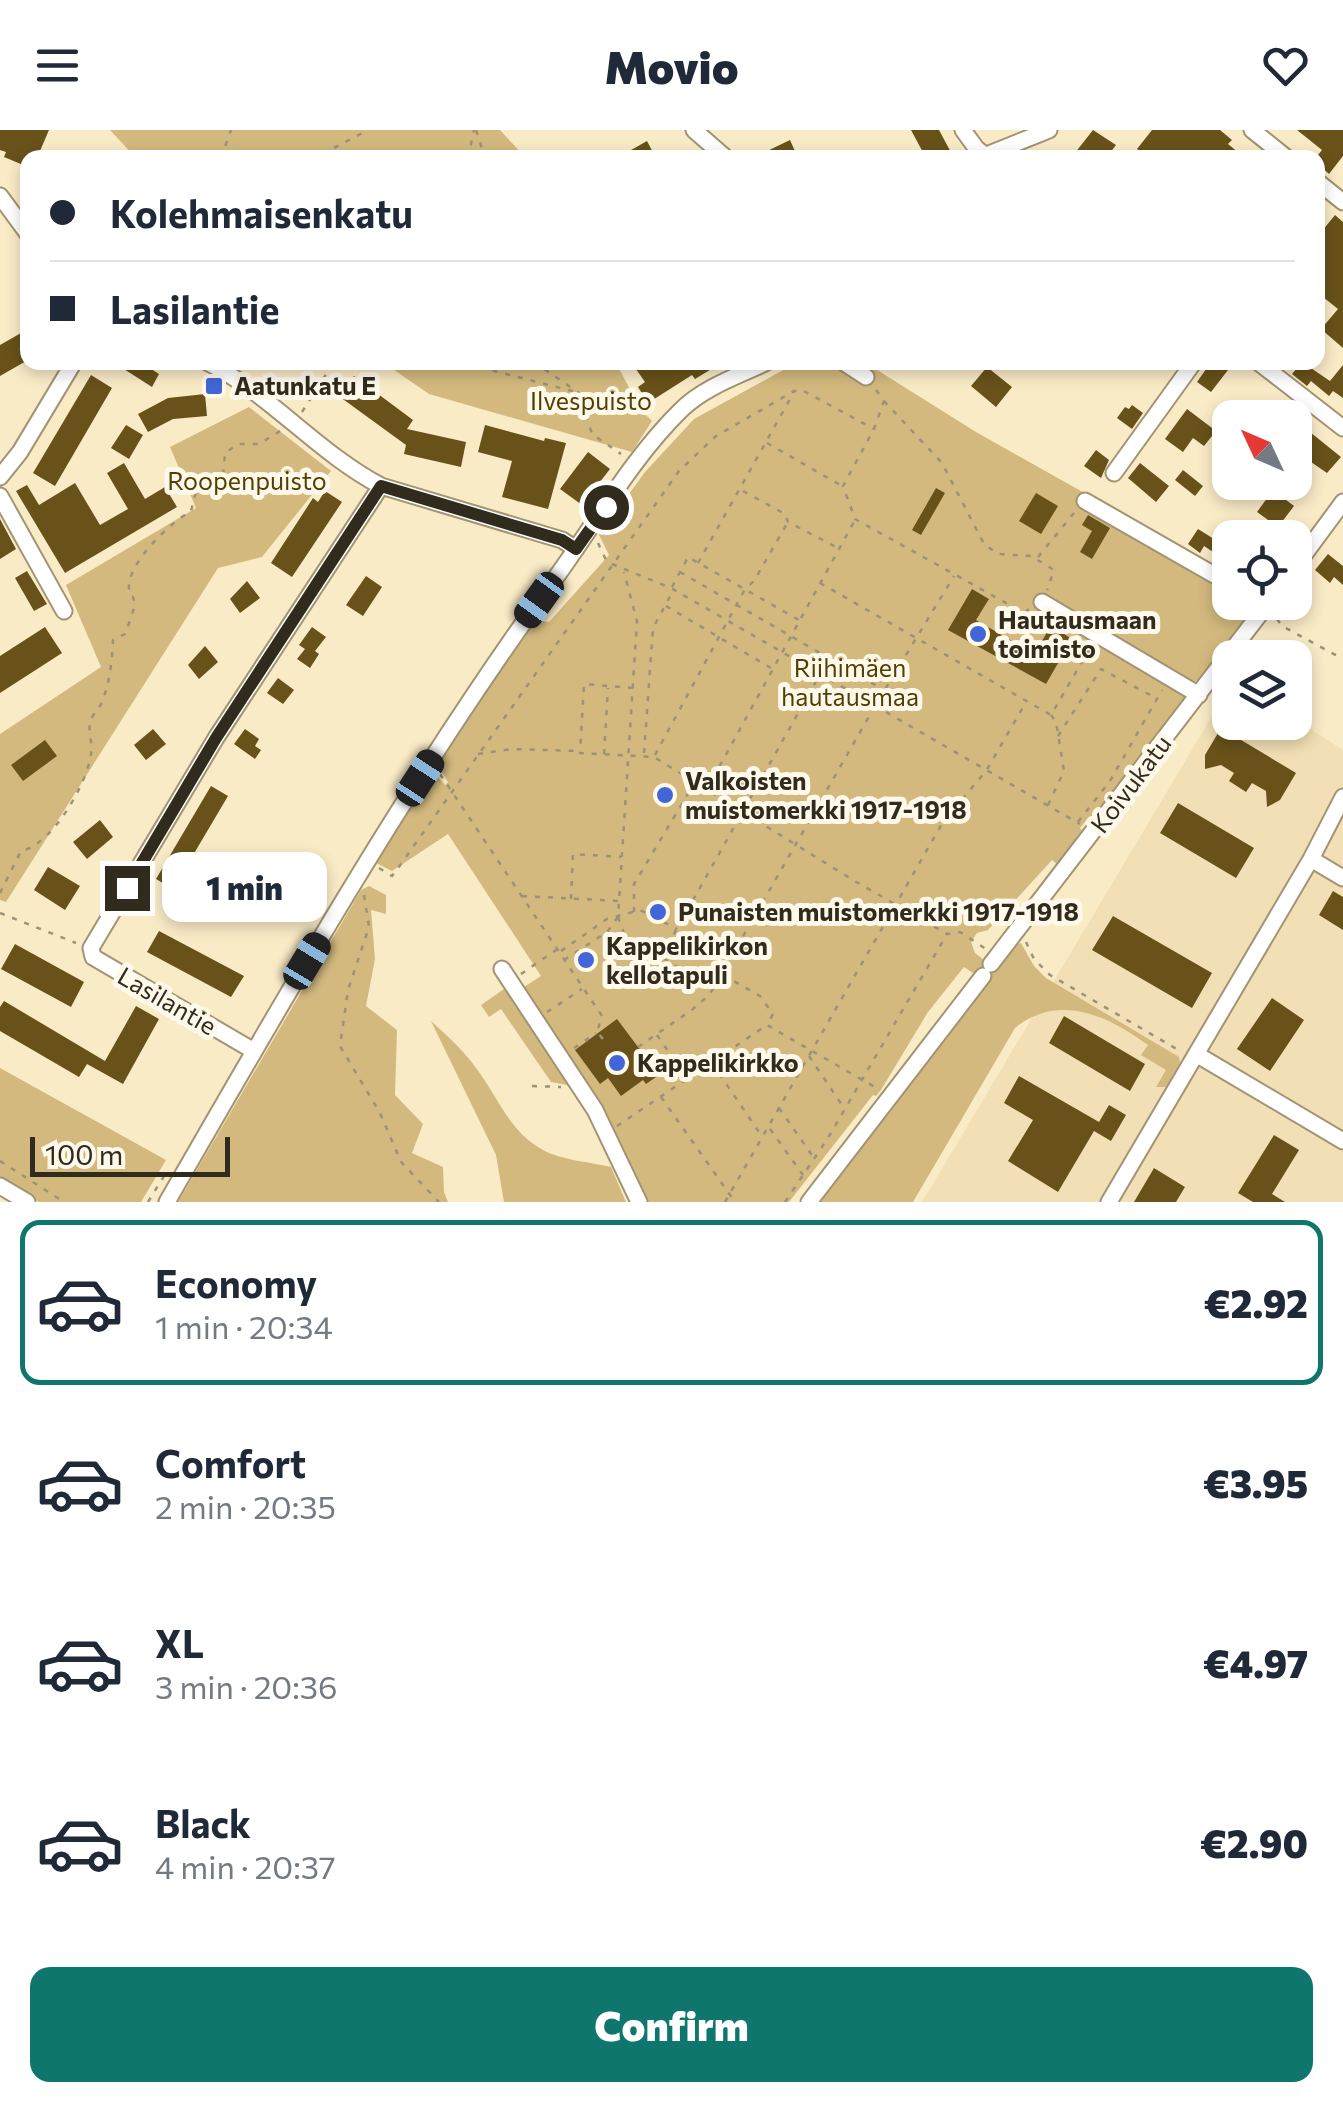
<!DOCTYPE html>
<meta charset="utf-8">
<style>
:root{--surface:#fff;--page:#f2f2f3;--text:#1f2937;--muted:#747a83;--line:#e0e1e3;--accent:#0f766e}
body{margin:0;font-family:Commissioner,sans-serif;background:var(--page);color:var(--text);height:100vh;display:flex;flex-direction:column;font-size:38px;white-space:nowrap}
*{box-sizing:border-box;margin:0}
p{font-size:32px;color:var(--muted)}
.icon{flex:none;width:55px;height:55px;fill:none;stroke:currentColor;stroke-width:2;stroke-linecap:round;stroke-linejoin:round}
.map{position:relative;height:1072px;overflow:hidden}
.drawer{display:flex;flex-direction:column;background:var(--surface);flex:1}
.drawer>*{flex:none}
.top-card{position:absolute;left:20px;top:20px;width:1305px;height:220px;border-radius:20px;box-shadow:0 5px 15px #0003;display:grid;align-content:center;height:220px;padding:0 30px;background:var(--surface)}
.needle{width:65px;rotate:314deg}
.tools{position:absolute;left:1212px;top:270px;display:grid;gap:20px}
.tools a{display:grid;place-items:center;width:100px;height:100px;border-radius:20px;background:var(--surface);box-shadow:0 5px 15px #0003;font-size:50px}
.scale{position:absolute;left:30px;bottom:25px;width:200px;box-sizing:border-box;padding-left:10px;border:5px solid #312b1d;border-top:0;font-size:28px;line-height:35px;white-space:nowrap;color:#312b1d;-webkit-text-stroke:8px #fff9eb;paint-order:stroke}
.end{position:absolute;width:45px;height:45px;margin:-22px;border:12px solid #312b1d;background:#fff;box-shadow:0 0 0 5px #fff}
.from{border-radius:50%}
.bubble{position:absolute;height:70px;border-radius:20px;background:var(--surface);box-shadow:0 5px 15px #0003;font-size:32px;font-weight:800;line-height:70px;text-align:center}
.car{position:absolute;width:30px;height:60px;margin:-30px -15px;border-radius:12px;box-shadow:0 0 8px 2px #0007;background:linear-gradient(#222 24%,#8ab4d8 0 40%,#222 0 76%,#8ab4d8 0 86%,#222 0)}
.top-card b{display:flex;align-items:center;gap:35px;height:95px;font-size:38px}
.top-card b+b{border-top:2px solid var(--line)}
.top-card i{width:25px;height:25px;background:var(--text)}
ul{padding:18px 0 0;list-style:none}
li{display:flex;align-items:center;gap:30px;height:165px;margin:0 20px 15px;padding:0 10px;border:5px solid transparent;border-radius:20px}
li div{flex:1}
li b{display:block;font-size:38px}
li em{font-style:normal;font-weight:800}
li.on{border-color:var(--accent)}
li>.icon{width:90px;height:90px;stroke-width:1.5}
.action{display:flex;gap:20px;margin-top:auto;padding:20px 30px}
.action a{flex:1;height:115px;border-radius:20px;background:var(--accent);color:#fff;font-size:40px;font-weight:800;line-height:115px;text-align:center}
header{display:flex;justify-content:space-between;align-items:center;height:130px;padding:0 30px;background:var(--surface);font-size:45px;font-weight:800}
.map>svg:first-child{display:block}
</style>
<header><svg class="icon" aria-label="menu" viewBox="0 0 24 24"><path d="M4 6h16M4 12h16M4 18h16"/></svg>Movio<svg class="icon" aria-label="heart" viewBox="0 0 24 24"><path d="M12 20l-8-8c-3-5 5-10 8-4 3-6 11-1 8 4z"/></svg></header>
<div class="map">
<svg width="1343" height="1072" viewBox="0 0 1343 1072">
<rect width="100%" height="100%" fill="#faebc7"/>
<!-- built -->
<path fill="#f2dfb5" d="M1230,556V592H1295V589L1343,620V1072H922Z"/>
<!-- green -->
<path fill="#d3b97e" d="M110,0H500L525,27H135Z
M384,233H616L641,280L652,291L632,322L429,264Z
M796,233H866L976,302L1230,445L1223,466L1227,473L1248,489L1204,548L1191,553L1181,562L1187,570L1094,690L1089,687L1080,698L1082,700L1075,709V717L1060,737L1052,730L988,800L977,803L971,812L975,823L987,832L976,845L964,837L928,882L881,960L876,966L873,965L789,1072H642L612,1003L615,1001L612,996L608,994L521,859L541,846L448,704L392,741L376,733L434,642L445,655L448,652L438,636L527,501L542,491L549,492L609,425L599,405L645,342L694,289Z
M249,277L331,341L262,427L218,438L6,772L0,770V604L101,537L66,455L196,378L170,317Z
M369,756L386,765V784L371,780L375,829L366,876L397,900L395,965L423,994L412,1023L443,1037L444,1062L448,1072H178L361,760Z
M1021,813L1034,836L1046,848L1179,927L1180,933L1166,957H1156L1166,940L1141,925L1148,915C1108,886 1059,862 1015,898L913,1072H816L995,838L1015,815Z
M507,857L572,956L551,952L501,879L489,887L481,875Z
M431,891C449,907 465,922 479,942C500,971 510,1002 543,1020C561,1030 590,1032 611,1037L626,1072H504L496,1025Z
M0,938L166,1030L141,1072H39L0,1048Z"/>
<!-- building -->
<path fill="#68521a" d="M0,0H49L37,28H28V37L4,27L6,22L0,20Z
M911,0H939L954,28H926Z
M1093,0L1116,15L1106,28H1071Z
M1152,0H1220L1232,10L1228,14L1245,28H1147L1137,19Z
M1297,0H1343V26L1329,44L1318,34V25L1322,20Z
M790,10L798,28H753Z
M647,11L656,28H617Z
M1335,85L1343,92V218L1321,199L1338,179L1318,163V106Z
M28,199V230L0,246V215Z
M113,232H140L159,244L152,257Z
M631,232H723L695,249L692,245L648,273L638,257L645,252Z
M1211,232H1218L1228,240L1211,262L1197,252Z
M1302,232L1330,251L1343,235V268L1333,261L1329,266L1311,251L1307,256L1292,244Z
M987,237L1012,257L996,277L971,256Z
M91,245L112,258L55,356L33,343Z
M354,246L413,290L407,299L466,312L461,337L404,324L406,315L340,267Z
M205,264L207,286L173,289L148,302L138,284L168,268Z
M1132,275L1143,283L1132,299L1117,288L1125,277L1129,279Z
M1187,279L1216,301L1204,316L1193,308L1183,322L1165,309Z
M1295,290L1341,327L1327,343L1295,321Z
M126,295L143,305L129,329L111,318Z
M485,295L544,311L545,308L566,313L548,379L502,367L512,331L478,322Z
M1096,320L1109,330L1101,348L1084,336Z
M588,322L610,339L582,375L560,359Z
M124,333L145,369L165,357L177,377L65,443L16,361L27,355L39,375L75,353L100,395L128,379L107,343Z
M1140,333L1169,356L1156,372L1128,348Z
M1183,340L1203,356L1195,366L1175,350Z
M936,358L945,363L921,405L912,400Z
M1273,360L1294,376L1278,397L1257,382Z
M325,361L342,372L292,447L271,433L313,368L318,372Z
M1036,363L1058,376L1041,404L1019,391Z
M1088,385L1110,398L1092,429L1080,422L1092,401L1082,395Z
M0,389L16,419L0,429Z
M1198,399L1230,419V433L1204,416L1200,423L1188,414Z
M1328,424L1343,436V455L1334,447L1330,453L1315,440Z
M27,441L47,474L34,481L15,448Z
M366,446L382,457L363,486L346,475Z
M247,451L260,468L240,483L230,469Z
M972,459L989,469L976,490L1034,524L1051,496L1072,509L1046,554L948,500Z
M45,497L62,523L0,563V526Z
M312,497L326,507L315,521L319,524L310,538L297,529L305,519L299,515Z
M205,516L218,532L199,549L188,535Z
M278,548L294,560L283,574L267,563Z
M1221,598L1296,643L1280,670L1267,677L1266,661L1252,653L1246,662L1229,651L1234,643L1221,635L1205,639V625Z
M153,599L166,614L146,630L134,615Z
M245,599L259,609L255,616L261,620L255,629L234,614Z
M45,610L57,626L23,651L11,635Z
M211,656L228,666L173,759L156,749Z
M1178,673L1254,718L1236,748L1160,703Z
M100,690L113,707L87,729L73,712Z
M48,737L80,756L65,780L34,760Z
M1333,761L1343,767V800L1319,785Z
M1113,786L1212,843L1192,878L1092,820Z
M159,801L244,846L231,867L147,822Z
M15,814L84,852L71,877L1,839Z
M1272,868L1304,890L1270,941L1237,919Z
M4,871L105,931L136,876L159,889L123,954L87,934L79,947L0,901V877Z
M1064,886L1145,934L1130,961L1049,913Z
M617,889L659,945L646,954L643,950L621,966L608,948L600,954L575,920Z
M1019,946L1099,992L1109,975L1126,985L1111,1011L1094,1001L1058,1062L1008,1031L1033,990L1004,973Z
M1274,1005L1299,1020L1272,1064L1285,1072H1253L1238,1063Z
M1154,1038L1185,1057L1176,1072H1134Z"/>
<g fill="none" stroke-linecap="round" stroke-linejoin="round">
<!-- minor casing -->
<g stroke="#a29372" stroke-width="19">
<path id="minor" d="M694,0L726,28
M963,0L976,18L988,28
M1252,0L1287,28
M979,28L1049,0
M1318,52L1343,72
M0,66L28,104
M207,232C270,264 318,323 381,356L562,410L576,419
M843,232L866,247
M1258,232L1343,298
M1114,343L1194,232
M0,347L20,322L74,232
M0,366L64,481
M1085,371L1230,454
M1295,437L1343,372
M1042,472L1199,565
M1311,729L1343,748
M991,834L1269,472
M502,839L595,980L639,1072
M254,921L93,827L91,818L216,608L381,356
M1196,924L1343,1011
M0,1056L27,1072
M167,1072C290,858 413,643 559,443C598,389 633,327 681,280C704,257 738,246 767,232
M809,1072L983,846
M1109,1072L1311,729L1343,667"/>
</g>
<!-- path -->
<path stroke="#9d9278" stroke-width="2.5" stroke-dasharray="5 8" stroke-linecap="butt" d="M476,0L485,28
M221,28L231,0
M327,28L330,20L368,0
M468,28L474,0
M483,232L491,240L576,262
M534,232L579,263L592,304L621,324
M876,260L884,271L874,299L843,356L855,389L1024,483L1029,479
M884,271L942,333L984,414L998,424L1031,426L1054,440L1047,460
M302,282L334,232
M767,313L842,356
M743,361L785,384L788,392L838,418
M598,413L606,430L612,434L671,458L1080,694
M1038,427L1074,383
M698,433L794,262
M680,442L882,559
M820,453L1051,585L1090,518
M672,457L688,427L799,490
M666,476L771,538
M1277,489L1282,496L1343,529
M633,558L584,554L580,623L654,627L853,750L947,804L960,802L986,819
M1058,606L1101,539L1156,568
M644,623L653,498L673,461
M478,624L512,619L580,621
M604,624L608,558
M655,625L745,459L754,451L788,392
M440,644L602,886L597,902L603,909
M707,659L855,390
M1048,675L1064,641L1056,592L1051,585
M1078,692L1110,651L1162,560
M379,738L392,746L401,734L679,341L716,306L794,261L802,260L874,299
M0,763L21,721C52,715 87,654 91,624C93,614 88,602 90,592C92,585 99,579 102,572C110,551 112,532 113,510L125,504C128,495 134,483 134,474C134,461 130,471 129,459C127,433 170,393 191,381L196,362L223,346L225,323L238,314H259L282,300
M364,765L369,797L348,860L340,916L380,983L401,1032L439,1072
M522,766L619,771
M571,769L573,724L621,727
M634,782V754L695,652
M0,783L76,813
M618,787L625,806L712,857
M1026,812L1034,829L1050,845L1180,921
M561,821L607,789L640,780L677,799
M661,827L819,546
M564,830L607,802L618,787L637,491L624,442
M521,844L556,820
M723,845L760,866L773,884L767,895L880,960
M547,882L582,859
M657,905L686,947
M638,917L693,879L710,864L875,576L954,446
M574,918L596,903
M809,926L844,978
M712,933L761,1005
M532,956L561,957
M661,967L735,1072
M779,978L814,1028
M617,996L767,895
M770,999L803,1045
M0,1031L64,1072
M148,1072L166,1043
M725,1072L943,692L986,641L1026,572
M785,1072L828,1008L947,804"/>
<!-- minor -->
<use href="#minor" stroke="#fff" stroke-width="15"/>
</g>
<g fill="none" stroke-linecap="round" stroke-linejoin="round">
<!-- route -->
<path stroke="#312b1d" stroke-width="12" d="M127,758L216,608L381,356L562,410L576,419L606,377"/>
</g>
<!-- markers -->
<g fill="#4266d8" stroke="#fff9eb" stroke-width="4">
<rect x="204" y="246" width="20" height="20" rx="5"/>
<circle cx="978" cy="504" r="10"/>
<circle cx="665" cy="665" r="10"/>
<circle cx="658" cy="782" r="10"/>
<circle cx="586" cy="830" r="10"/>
<circle cx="617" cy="933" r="10"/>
</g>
<g text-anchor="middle" stroke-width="10" stroke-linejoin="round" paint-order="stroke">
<!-- poi labels -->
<g font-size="25" font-weight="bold" fill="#312b1d" stroke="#fff9eb" text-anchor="start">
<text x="234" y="265">Aatunkatu E</text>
<text x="998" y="499">Hautausmaan<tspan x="998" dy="29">toimisto</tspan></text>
<text x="685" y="660">Valkoisten<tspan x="685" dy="29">muistomerkki 1917-1918</tspan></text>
<text x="678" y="791">Punaisten muistomerkki 1917-1918</text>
<text x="606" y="825">Kappelikirkon<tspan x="606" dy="29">kellotapuli</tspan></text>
<text x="637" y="942">Kappelikirkko</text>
</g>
<!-- park labels -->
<g font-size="25" fill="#533f01" stroke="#fff9eb">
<text x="591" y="280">Ilvespuisto</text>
<text x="247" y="360">Roopenpuisto</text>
<text x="850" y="547">Riihimäen<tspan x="850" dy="29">hautausmaa</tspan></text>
</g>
<!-- street labels -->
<g font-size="25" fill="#312b1d" stroke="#fff9eb">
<text transform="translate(1131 654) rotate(-53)" y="9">Koivukatu</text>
<text transform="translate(167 871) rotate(30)" y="9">Lasilantie</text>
</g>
</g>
</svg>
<div class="tools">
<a><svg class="needle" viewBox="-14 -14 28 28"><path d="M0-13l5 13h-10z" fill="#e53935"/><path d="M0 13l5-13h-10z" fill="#747a83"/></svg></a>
<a><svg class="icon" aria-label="locate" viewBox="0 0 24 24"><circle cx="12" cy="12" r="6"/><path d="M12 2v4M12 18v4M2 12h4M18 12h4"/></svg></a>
<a><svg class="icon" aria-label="layers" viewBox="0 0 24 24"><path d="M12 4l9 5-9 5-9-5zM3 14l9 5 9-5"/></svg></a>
</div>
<div class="scale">100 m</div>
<i class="end from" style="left:606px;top:377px"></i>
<i class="end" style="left:127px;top:758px"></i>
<div class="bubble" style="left:162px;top:722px;width:165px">1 min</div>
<i class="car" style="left:539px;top:470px;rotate:216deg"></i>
<i class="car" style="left:420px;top:648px;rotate:33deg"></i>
<i class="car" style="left:307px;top:831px;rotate:31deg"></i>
<div class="top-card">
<b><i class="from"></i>Kolehmaisenkatu</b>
<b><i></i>Lasilantie</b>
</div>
</div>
<section class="drawer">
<ul>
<li class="on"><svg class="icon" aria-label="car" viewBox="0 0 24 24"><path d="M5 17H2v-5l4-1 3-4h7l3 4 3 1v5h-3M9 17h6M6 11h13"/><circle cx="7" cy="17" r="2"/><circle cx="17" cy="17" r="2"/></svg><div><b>Economy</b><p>1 min · 20:34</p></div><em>€2.92</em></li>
<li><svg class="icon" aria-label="car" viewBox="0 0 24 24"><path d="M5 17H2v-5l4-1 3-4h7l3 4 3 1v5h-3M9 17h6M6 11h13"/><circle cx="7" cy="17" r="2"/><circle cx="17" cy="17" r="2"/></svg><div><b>Comfort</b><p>2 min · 20:35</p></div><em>€3.95</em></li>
<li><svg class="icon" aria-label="car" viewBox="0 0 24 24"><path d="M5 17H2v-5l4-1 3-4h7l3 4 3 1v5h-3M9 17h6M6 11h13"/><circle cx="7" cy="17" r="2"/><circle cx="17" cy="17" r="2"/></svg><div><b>XL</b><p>3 min · 20:36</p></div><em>€4.97</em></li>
<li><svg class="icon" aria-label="car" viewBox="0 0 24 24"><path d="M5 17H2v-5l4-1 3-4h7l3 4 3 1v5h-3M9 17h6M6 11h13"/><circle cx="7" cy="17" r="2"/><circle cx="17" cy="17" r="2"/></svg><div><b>Black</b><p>4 min · 20:37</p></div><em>€2.90</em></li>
</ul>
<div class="action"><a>Confirm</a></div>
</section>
